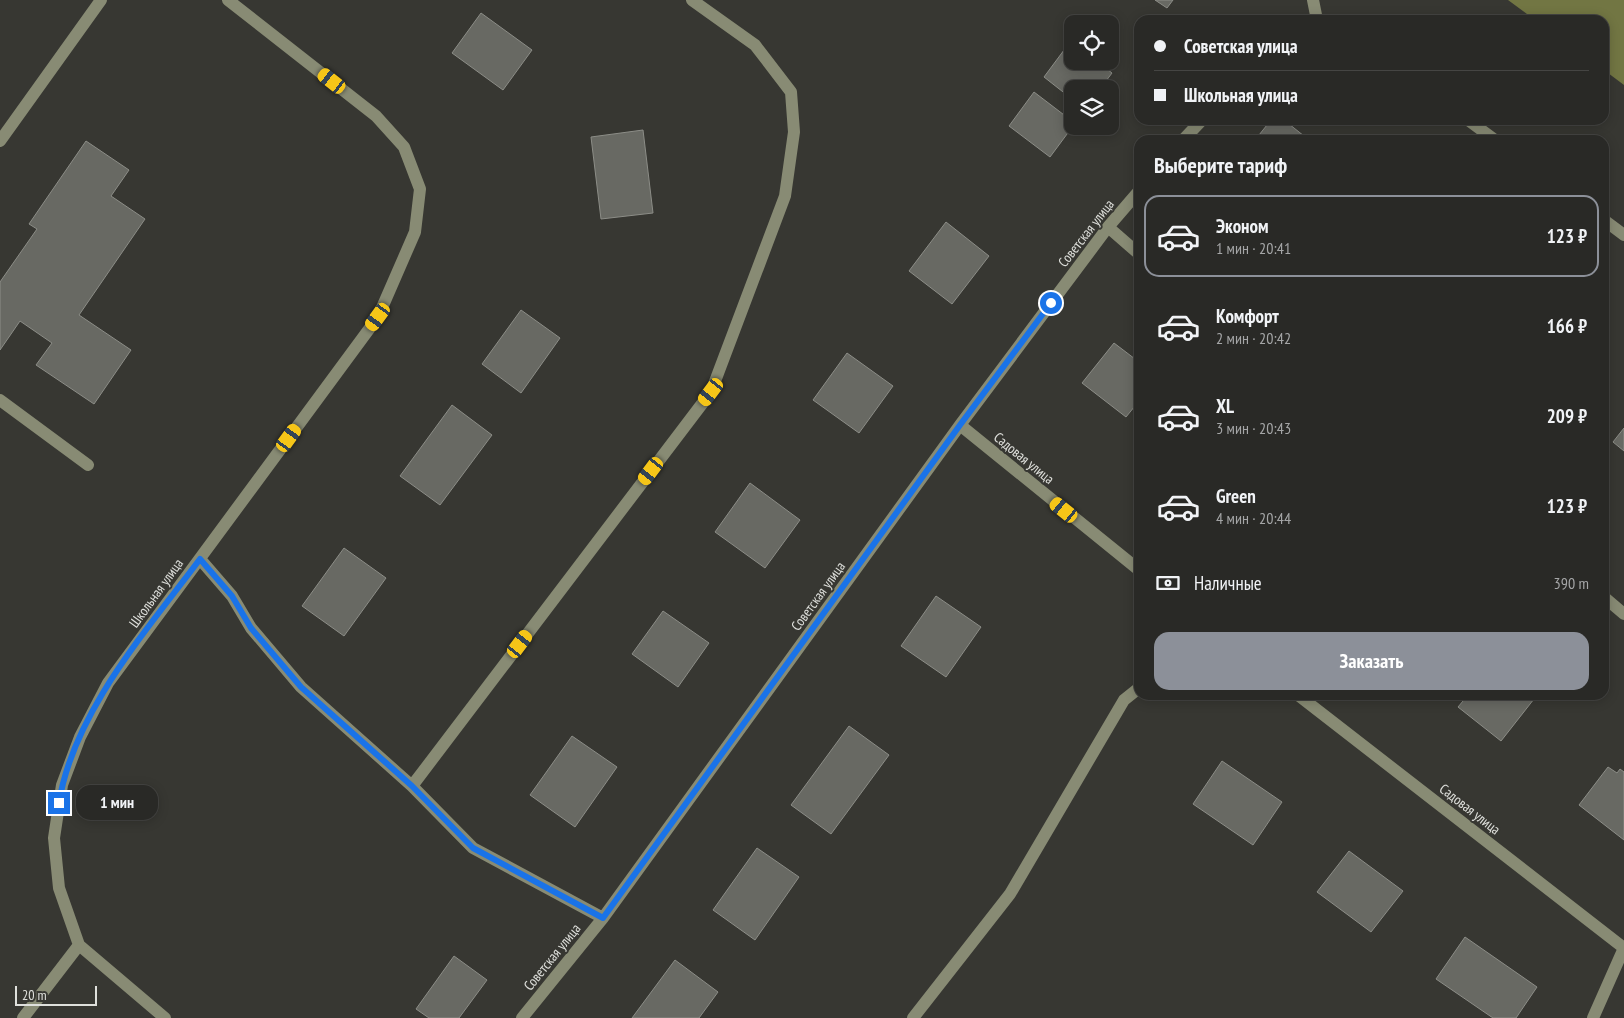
<!DOCTYPE html>
<html lang="ru">
<meta charset="utf-8">
<style>
:root{--surface:#292926;--page:#31312e;--text:#f1f3f6;--muted:#a5a6a7;--line:#454543;--accent:#8c9099}
body{margin:0;font-family:"PT Sans Narrow",sans-serif;background:var(--page);color:var(--text);height:100vh;display:flex;flex-direction:column;font-size:19px;white-space:nowrap}
*{box-sizing:border-box;margin:0}
p{font-size:16px;color:var(--muted)}
.icon{flex:none;width:28px;height:28px;fill:none;stroke:currentColor;stroke-width:2;stroke-linecap:round;stroke-linejoin:round}
.map{position:relative;flex:1;overflow:hidden}
.details{position:absolute;left:1134px;top:135px;width:475px;height:565px;display:flex;flex-direction:column;background:var(--surface);border-radius:15px;box-shadow:0 2px 12px #0003,0 0 0 1px var(--line)}
.details>*{flex:none}
.banner{position:absolute;left:1134px;top:15px;width:475px;height:110px;border-radius:15px;box-shadow:0 2px 12px #0003,0 0 0 1px var(--line);display:grid;align-content:center;height:110px;padding:0 20px;background:var(--surface)}
.controls{position:absolute;left:1064px;top:15px;display:grid;gap:10px}
.controls a{display:grid;place-items:center;width:55px;height:55px;border-radius:10px;background:var(--surface);box-shadow:0 2px 12px #0003,0 0 0 1px var(--line);font-size:25px}
.scale{position:absolute;left:15px;bottom:12px;width:82px;box-sizing:border-box;padding-left:5px;border:2px solid #dfe0dc;border-top:0;font-size:14px;line-height:18px;white-space:nowrap;color:#dfe0dc;-webkit-text-stroke:4px #373732;paint-order:stroke}
.end{position:absolute;width:22px;height:22px;margin:-11px;border:6px solid #1a73e8;background:#fff;box-shadow:0 0 0 2px #fff}
.from{border-radius:50%}
.bubble{position:absolute;height:35px;border-radius:15px;background:var(--surface);box-shadow:0 2px 12px #0003,0 0 0 1px var(--line);font-size:16px;font-weight:600;line-height:35px;text-align:center}
.car{position:absolute;width:15px;height:30px;margin:-15px -8px;border-radius:6px;box-shadow:0 0 4px 1px #0007;background:linear-gradient(#f5c518 24%,#345 0 40%,#f5c518 0 76%,#345 0 86%,#f5c518 0)}
.banner b{display:flex;align-items:center;gap:18px;height:48px;font-size:19px}
.banner b+b{border-top:1px solid var(--line)}
.banner i{width:12px;height:12px;background:var(--text)}
ul{padding:0;list-style:none}
li{display:flex;align-items:center;gap:15px;height:82px;margin:0 10px 8px;padding:0 10px;border:2px solid transparent;border-radius:15px}
li div{flex:1}
li b{display:block;font-size:19px}
li em{font-style:normal;font-weight:600}
li.active{border-color:var(--accent)}
li>.icon{width:45px;height:45px;stroke-width:1.5}
h2{padding:0 20px;font-size:22px;line-height:60px}
.pay{display:flex;align-items:center;gap:12px;height:55px;padding:0 20px;font-size:19px}
.pay p{margin-inline-start:auto}
.button{display:flex;gap:10px;margin-top:auto;padding:10px 20px}
.button a{flex:1;height:58px;border-radius:15px;background:var(--accent);color:#fff;font-size:20px;font-weight:600;line-height:58px;text-align:center}
.map>svg:first-child{display:block}
</style>
<div class="map">
<svg width="1624" height="1018" viewBox="0 0 1624 1018">
<rect width="100%" height="100%" fill="#373732"/>
<!-- forest -->
<path fill="#727643" d="M1508,0H1624V85L1604,70V20H1535Z"/>
<!-- building -->
<path fill="#686963" stroke="#8c8d87" d="M1155,0H1173L1167,8Z
M481,13L532,50L503,90L452,53Z
M1070,42L1072,43V61H1097L1112,73L1100,89H1072V99L1044,77Z
M1034,92L1072,121L1073,126L1050,157L1009,126Z
M1271,120H1284L1309,140H1255Z
M643,130L653,213L601,219L591,137Z
M86,141L129,170L111,196L145,219L79,315L131,350L94,404L36,365L52,343L20,321L0,350V282L37,229L29,224Z
M946,222L989,256L952,304L909,271Z
M521,310L560,338L521,393L482,364Z
M1114,343L1139,362V401L1126,417L1082,383Z
M847,353L893,386L859,433L813,400Z
M452,405L492,435L440,505L400,476Z
M1624,428V451L1613,442Z
M750,483L800,520L765,568L715,532Z
M344,548L386,578L344,636L302,606Z
M936,596L981,627L946,677L901,646Z
M663,611L709,643L678,687L632,654Z
M1468,695H1529L1534,699L1501,741L1458,707Z
M849,726L889,755L831,834L791,805Z
M572,736L617,767L575,827L530,795Z
M1222,761L1282,802L1253,845L1193,804Z
M1608,767L1617,773L1620,769L1624,772V840L1579,805Z
M757,848L799,877L755,940L713,910Z
M1349,851L1403,891L1371,932L1317,892Z
M1465,937L1537,987L1516,1018H1493L1436,979Z
M454,956L487,980L459,1018H429L416,1009Z
M675,960L718,992L699,1018H632Z"/>
<g fill="none" stroke-linecap="round" stroke-linejoin="round">
<!-- minor -->
<path stroke="#888b74" stroke-width="12" d="M1313,0L1317,20
M1468,120L1495,140
M1183,140L1202,120
M0,141L101,0
M1604,220L1624,235
M1108,227L1139,254
M0,400L88,465
M960,425L1139,570
M200,559L232,596L251,628L301,687L412,786L473,848L603,918
M1604,597L1624,614
M1298,695L1624,948
M412,786L711,392L785,196L794,132L791,92L755,45L692,0
M23,1018L79,945
M165,1018L79,945L59,888L54,838L62,785L80,737L108,683L378,317L415,232L420,189L404,147L376,116L228,0
M522,1018L603,918L960,425L1108,227L1139,191
M913,1018L1010,894L1124,700L1139,688
M1593,1018L1624,948"/>
</g>
<g fill="none" stroke-linecap="round" stroke-linejoin="round">
<!-- route -->
<path stroke="#1a73e8" stroke-width="6" d="M59,803C73,713 147,630 200,559L232,596L251,628L301,687L412,786L473,848L603,918L960,425L1051,303"/>
</g>
<g text-anchor="middle" stroke-width="4" stroke-linejoin="round" paint-order="stroke">
<!-- street labels -->
<g font-size="14" fill="#dfe0dc" stroke="#373732">
<text transform="translate(1086 233) rotate(-52)" y="5">Советская улица</text>
<text transform="translate(1024 458) rotate(39)" y="5">Садовая улица</text>
<text transform="translate(156 593) rotate(-54)" y="5">Школьная улица</text>
<text transform="translate(818 596) rotate(-54)" y="5">Советская улица</text>
<text transform="translate(1470 809) rotate(38)" y="5">Садовая улица</text>
<text transform="translate(552 957) rotate(-51)" y="5">Советская улица</text>
</g>
</g>
</svg>
<div class="controls">
<a><svg class="icon" aria-label="locate" viewBox="0 0 24 24"><circle cx="12" cy="12" r="6"/><path d="M12 2v4M12 18v4M2 12h4M18 12h4"/></svg></a>
<a><svg class="icon" aria-label="layers" viewBox="0 0 24 24"><path d="M12 4l9 5-9 5-9-5zM3 14l9 5 9-5"/></svg></a>
</div>
<div class="scale">20 m</div>
<i class="end from" style="left:1051px;top:303px"></i>
<i class="end" style="left:59px;top:803px"></i>
<div class="bubble" style="left:76px;top:785px;width:82px">1 мин</div>
<i class="car" style="left:332px;top:81px;rotate:308deg"></i>
<i class="car" style="left:378px;top:317px;rotate:216deg"></i>
<i class="car" style="left:711px;top:392px;rotate:217deg"></i>
<i class="car" style="left:289px;top:438px;rotate:36deg"></i>
<i class="car" style="left:651px;top:471px;rotate:217deg"></i>
<i class="car" style="left:1064px;top:510px;rotate:309deg"></i>
<i class="car" style="left:520px;top:644px;rotate:37deg"></i>
<div class="banner">
<b><i class="from"></i>Советская улица</b>
<b><i></i>Школьная улица</b>
</div>
<section class="details">
<h2>Выберите тариф</h2>
<ul>
<li class="active"><svg class="icon" aria-label="car" viewBox="0 0 24 24"><path d="M5 17H2v-5l4-1 3-4h7l3 4 3 1v5h-3M9 17h6M6 11h13"/><circle cx="7" cy="17" r="2"/><circle cx="17" cy="17" r="2"/></svg><div><b>Эконом</b><p>1 мин · 20:41</p></div><em>123 ₽</em></li>
<li><svg class="icon" aria-label="car" viewBox="0 0 24 24"><path d="M5 17H2v-5l4-1 3-4h7l3 4 3 1v5h-3M9 17h6M6 11h13"/><circle cx="7" cy="17" r="2"/><circle cx="17" cy="17" r="2"/></svg><div><b>Комфорт</b><p>2 мин · 20:42</p></div><em>166 ₽</em></li>
<li><svg class="icon" aria-label="car" viewBox="0 0 24 24"><path d="M5 17H2v-5l4-1 3-4h7l3 4 3 1v5h-3M9 17h6M6 11h13"/><circle cx="7" cy="17" r="2"/><circle cx="17" cy="17" r="2"/></svg><div><b>XL</b><p>3 мин · 20:43</p></div><em>209 ₽</em></li>
<li><svg class="icon" aria-label="car" viewBox="0 0 24 24"><path d="M5 17H2v-5l4-1 3-4h7l3 4 3 1v5h-3M9 17h6M6 11h13"/><circle cx="7" cy="17" r="2"/><circle cx="17" cy="17" r="2"/></svg><div><b>Green</b><p>4 мин · 20:44</p></div><em>123 ₽</em></li>
</ul>
<div class="pay"><svg class="icon" aria-label="cash" viewBox="0 0 24 24"><path d="M3 7h18v10H3z"/><circle cx="12" cy="12" r="2"/></svg>Наличные<p>390 m</p></div>
<div class="button"><a>Заказать</a></div>
</section>
</div>
